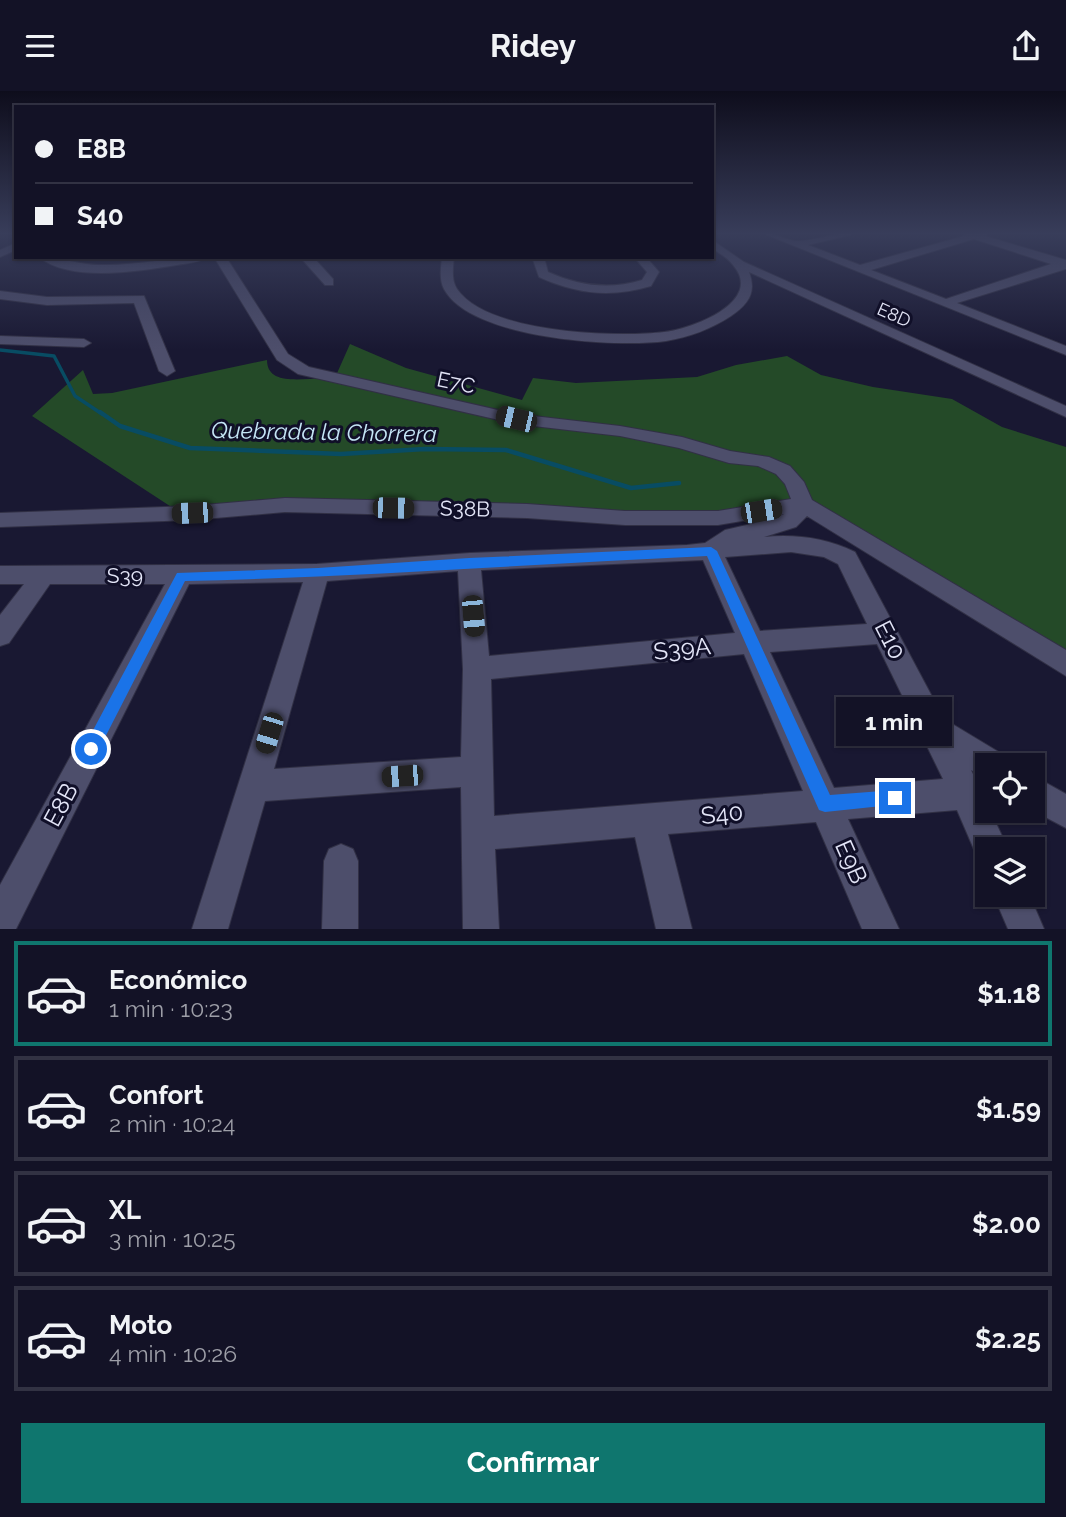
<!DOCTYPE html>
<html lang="es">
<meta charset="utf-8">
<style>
:root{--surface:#131226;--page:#1c1b2e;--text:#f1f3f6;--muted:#9d9ea7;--line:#323243;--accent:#0f766e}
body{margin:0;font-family:Raleway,sans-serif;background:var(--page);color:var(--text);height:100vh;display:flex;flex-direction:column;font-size:26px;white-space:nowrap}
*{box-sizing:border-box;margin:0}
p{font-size:23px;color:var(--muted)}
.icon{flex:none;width:38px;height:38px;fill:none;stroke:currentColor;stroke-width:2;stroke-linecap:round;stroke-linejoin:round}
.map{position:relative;height:838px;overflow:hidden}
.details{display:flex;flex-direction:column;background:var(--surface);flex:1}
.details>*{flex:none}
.guide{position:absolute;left:14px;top:14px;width:700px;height:154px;border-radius:0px;box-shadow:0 2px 5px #0004,0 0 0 2px var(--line);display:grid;align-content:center;height:154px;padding:0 21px;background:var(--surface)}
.fabs{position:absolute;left:975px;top:662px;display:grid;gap:14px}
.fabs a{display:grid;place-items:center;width:70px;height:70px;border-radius:0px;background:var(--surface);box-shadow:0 2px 5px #0004,0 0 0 2px var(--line);font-size:35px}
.end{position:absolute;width:32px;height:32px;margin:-16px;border:9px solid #1a73e8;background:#fff;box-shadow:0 0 0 4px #fff}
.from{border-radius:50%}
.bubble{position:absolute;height:49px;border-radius:0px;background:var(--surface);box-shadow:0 2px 5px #0004,0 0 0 2px var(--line);font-size:23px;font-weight:700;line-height:49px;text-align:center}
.car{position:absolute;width:21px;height:42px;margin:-21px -10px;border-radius:9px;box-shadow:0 0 5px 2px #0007;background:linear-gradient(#222 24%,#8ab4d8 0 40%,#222 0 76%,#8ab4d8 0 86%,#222 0)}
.guide b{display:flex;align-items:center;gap:24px;height:66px;font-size:26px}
.guide b+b{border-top:2px solid var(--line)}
.guide i{width:18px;height:18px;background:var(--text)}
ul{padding:12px 0 0;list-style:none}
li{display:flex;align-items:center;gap:21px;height:105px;margin:0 14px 10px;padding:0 7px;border:4px solid var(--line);border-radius:0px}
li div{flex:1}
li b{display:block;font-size:26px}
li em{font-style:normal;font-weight:700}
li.current{border-color:var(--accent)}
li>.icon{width:63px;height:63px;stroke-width:1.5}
.button{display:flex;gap:14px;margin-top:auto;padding:14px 21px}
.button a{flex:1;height:80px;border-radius:0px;background:var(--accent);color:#fff;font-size:28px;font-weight:700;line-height:80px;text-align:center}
header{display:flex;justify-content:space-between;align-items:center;height:91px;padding:0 21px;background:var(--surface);font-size:32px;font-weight:700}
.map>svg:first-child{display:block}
</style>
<header><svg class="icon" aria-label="menu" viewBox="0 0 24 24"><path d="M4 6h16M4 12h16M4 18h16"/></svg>Ridey<svg class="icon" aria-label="share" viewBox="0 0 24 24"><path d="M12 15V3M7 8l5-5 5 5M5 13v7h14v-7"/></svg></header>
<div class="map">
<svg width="1066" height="838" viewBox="0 0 1066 838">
<rect width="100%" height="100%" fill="#191832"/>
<!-- forest -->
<path fill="#244a28" d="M350,253L406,277L522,309L533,287L576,292L697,286L736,274L787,265L821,284L873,296L952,308L1002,336L1066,356V573L803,413L718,427L264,408L176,419L32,325L83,279L93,303L112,302L267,269C267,300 316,283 334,289Z"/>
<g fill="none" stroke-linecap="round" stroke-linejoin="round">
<!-- stream-far1 -->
<path stroke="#084c63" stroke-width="3.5" d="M0,259L54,265L75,305L102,323"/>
<!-- stream -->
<path stroke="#084c63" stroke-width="4.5" d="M100,321L120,335L190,357L341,363L425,358L506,359L631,397L679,392"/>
<!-- minor casing -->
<g stroke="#313045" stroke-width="2">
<path id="minor" d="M762,142C776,141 787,151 800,150C817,149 833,142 851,142L850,144L808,154L860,174L964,145V142H989L985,145L1066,169V178L957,212L1066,255V264ZM974,148L1051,173L946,208L871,179Z
M712,149L744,171L1066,315V326L749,181C757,202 748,213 731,225C711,238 690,246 666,250C615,257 471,248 444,198C439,189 441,176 442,166H454C453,176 451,189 457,198C487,242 615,247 664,241C691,238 765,211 733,174C728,167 719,162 712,157Z
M16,152V159L0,166V159Z
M39,166C61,166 82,175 104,174C139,174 173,166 208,166C199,172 187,172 177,174C139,180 71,192 39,166Z
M214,166H226L288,263L309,276L516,323L620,335L682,346L730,360L769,366L790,375L804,391L812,409L1066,559V585L807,425L796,436L764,446C796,443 826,447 855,461L944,628L1002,663L1006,674H987V688L971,679L987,712V719H990L1008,758H987V773L979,770L957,719L848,728L899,838H862L816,731L668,743L692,838H656L635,746L495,758L499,838H463L461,696L265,710L228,838H192L303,491L189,493L16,838H0V794L165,493H50L9,552L0,555V524L24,493H0V475L317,473L470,462L687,454L705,452L725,439L773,428L784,423L718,434H625L527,427L285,421L192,429L0,436V422L192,415L285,407L527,413L625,420H718L791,408L785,393L776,383L758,375L729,372L679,357L620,345L516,333L298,283L277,269ZM791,461L824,466L838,473L867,533L760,540L725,466ZM703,469L735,542L489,565L481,479ZM458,480L463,578L461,666L274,678L327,490ZM877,553L943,688L834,697L770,561ZM744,563L803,700L494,725L491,588Z
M300,166H313L333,188V194H325Z
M532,166H544L548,181C579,195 609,199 642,189L647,181L634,166H646L659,181L651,195C611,207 576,203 539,186Z
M0,200L47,206L144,205L175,280L167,285L159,280L134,212L47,214L0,208Z
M0,245L84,248L91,252L84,256L0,253Z
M1032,684L1066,703V737L1032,719Z
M341,753L353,758L358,770V838H322L324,770L329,758Z
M993,803H1029L1044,838H1008Z"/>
</g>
<!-- minor -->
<use href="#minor" fill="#4d4e6b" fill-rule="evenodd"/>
</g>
<!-- sky -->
<linearGradient id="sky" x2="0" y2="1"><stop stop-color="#0e0d1c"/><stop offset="0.55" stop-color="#383d5a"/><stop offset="1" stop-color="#383d5a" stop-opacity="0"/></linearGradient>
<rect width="1066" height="259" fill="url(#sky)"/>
<!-- route -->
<path fill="#1a73e8" d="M711,456L717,460L830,704L895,699L901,701L904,707L901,713L825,721L819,719L707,465C533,473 359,486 185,490L96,664L91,666L85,664L83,658L177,482L318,477L469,467Z"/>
<g text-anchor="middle" stroke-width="6" stroke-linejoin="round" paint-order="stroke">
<!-- far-street labels -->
<g font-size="18" fill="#e3e5f7" stroke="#100f28">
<text transform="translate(894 224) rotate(24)" y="6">E8D</text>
</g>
<!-- street labels -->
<g font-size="21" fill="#e3e5f7" stroke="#100f28">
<text transform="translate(456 292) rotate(12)" y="7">E7C</text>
<text transform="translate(465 418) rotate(1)" y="7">S38B</text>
<text x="125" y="492">S39</text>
</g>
<!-- water labels -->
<g font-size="23" font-style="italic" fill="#c5e6f6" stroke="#100f28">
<text transform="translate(324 341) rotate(1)" y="8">Quebrada la Chorrera</text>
</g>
<!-- near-street labels -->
<g font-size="24" fill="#e3e5f7" stroke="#100f28">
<text transform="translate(890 549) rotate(63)" y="8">E10</text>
<text transform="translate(682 558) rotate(-6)" y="8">S39A</text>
<text transform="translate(61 714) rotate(-62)" y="8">E8B</text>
<text transform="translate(722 723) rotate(-6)" y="8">S40</text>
<text transform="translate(851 771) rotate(66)" y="8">E9B</text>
</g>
</g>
</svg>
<div class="fabs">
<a><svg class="icon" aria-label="locate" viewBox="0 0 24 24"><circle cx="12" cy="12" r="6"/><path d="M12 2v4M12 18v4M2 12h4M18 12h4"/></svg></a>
<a><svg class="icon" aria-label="layers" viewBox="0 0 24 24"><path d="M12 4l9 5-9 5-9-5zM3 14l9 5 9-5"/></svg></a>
</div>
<i class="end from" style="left:91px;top:658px"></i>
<i class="end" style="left:895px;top:707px"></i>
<div class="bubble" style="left:836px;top:606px;width:116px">1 min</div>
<i class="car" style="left:516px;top:328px;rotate:283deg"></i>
<i class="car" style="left:393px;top:417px;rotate:91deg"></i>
<i class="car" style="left:761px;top:420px;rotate:81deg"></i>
<i class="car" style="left:192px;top:422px;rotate:268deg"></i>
<i class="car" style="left:473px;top:525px;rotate:175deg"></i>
<i class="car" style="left:269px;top:642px;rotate:197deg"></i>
<i class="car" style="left:402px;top:685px;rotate:266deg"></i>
<div class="guide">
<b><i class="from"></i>E8B</b>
<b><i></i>S40</b>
</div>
</div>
<section class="details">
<ul>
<li class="current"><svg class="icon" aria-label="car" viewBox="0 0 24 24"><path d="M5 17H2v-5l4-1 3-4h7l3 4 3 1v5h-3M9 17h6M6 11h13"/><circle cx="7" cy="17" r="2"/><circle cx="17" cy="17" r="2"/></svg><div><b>Económico</b><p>1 min · 10:23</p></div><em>$1.18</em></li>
<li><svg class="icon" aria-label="car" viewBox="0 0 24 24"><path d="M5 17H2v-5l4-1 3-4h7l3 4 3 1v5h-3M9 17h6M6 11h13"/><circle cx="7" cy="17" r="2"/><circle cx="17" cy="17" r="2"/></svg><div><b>Confort</b><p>2 min · 10:24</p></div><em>$1.59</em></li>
<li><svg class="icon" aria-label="car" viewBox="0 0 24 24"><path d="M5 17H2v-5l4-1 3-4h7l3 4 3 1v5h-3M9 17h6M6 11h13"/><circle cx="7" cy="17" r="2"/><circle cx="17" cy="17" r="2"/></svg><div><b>XL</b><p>3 min · 10:25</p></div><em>$2.00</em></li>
<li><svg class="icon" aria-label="car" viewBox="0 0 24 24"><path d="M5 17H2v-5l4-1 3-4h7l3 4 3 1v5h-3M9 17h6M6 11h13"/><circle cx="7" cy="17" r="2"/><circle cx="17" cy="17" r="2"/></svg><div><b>Moto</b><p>4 min · 10:26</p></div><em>$2.25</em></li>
</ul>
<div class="button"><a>Confirmar</a></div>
</section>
